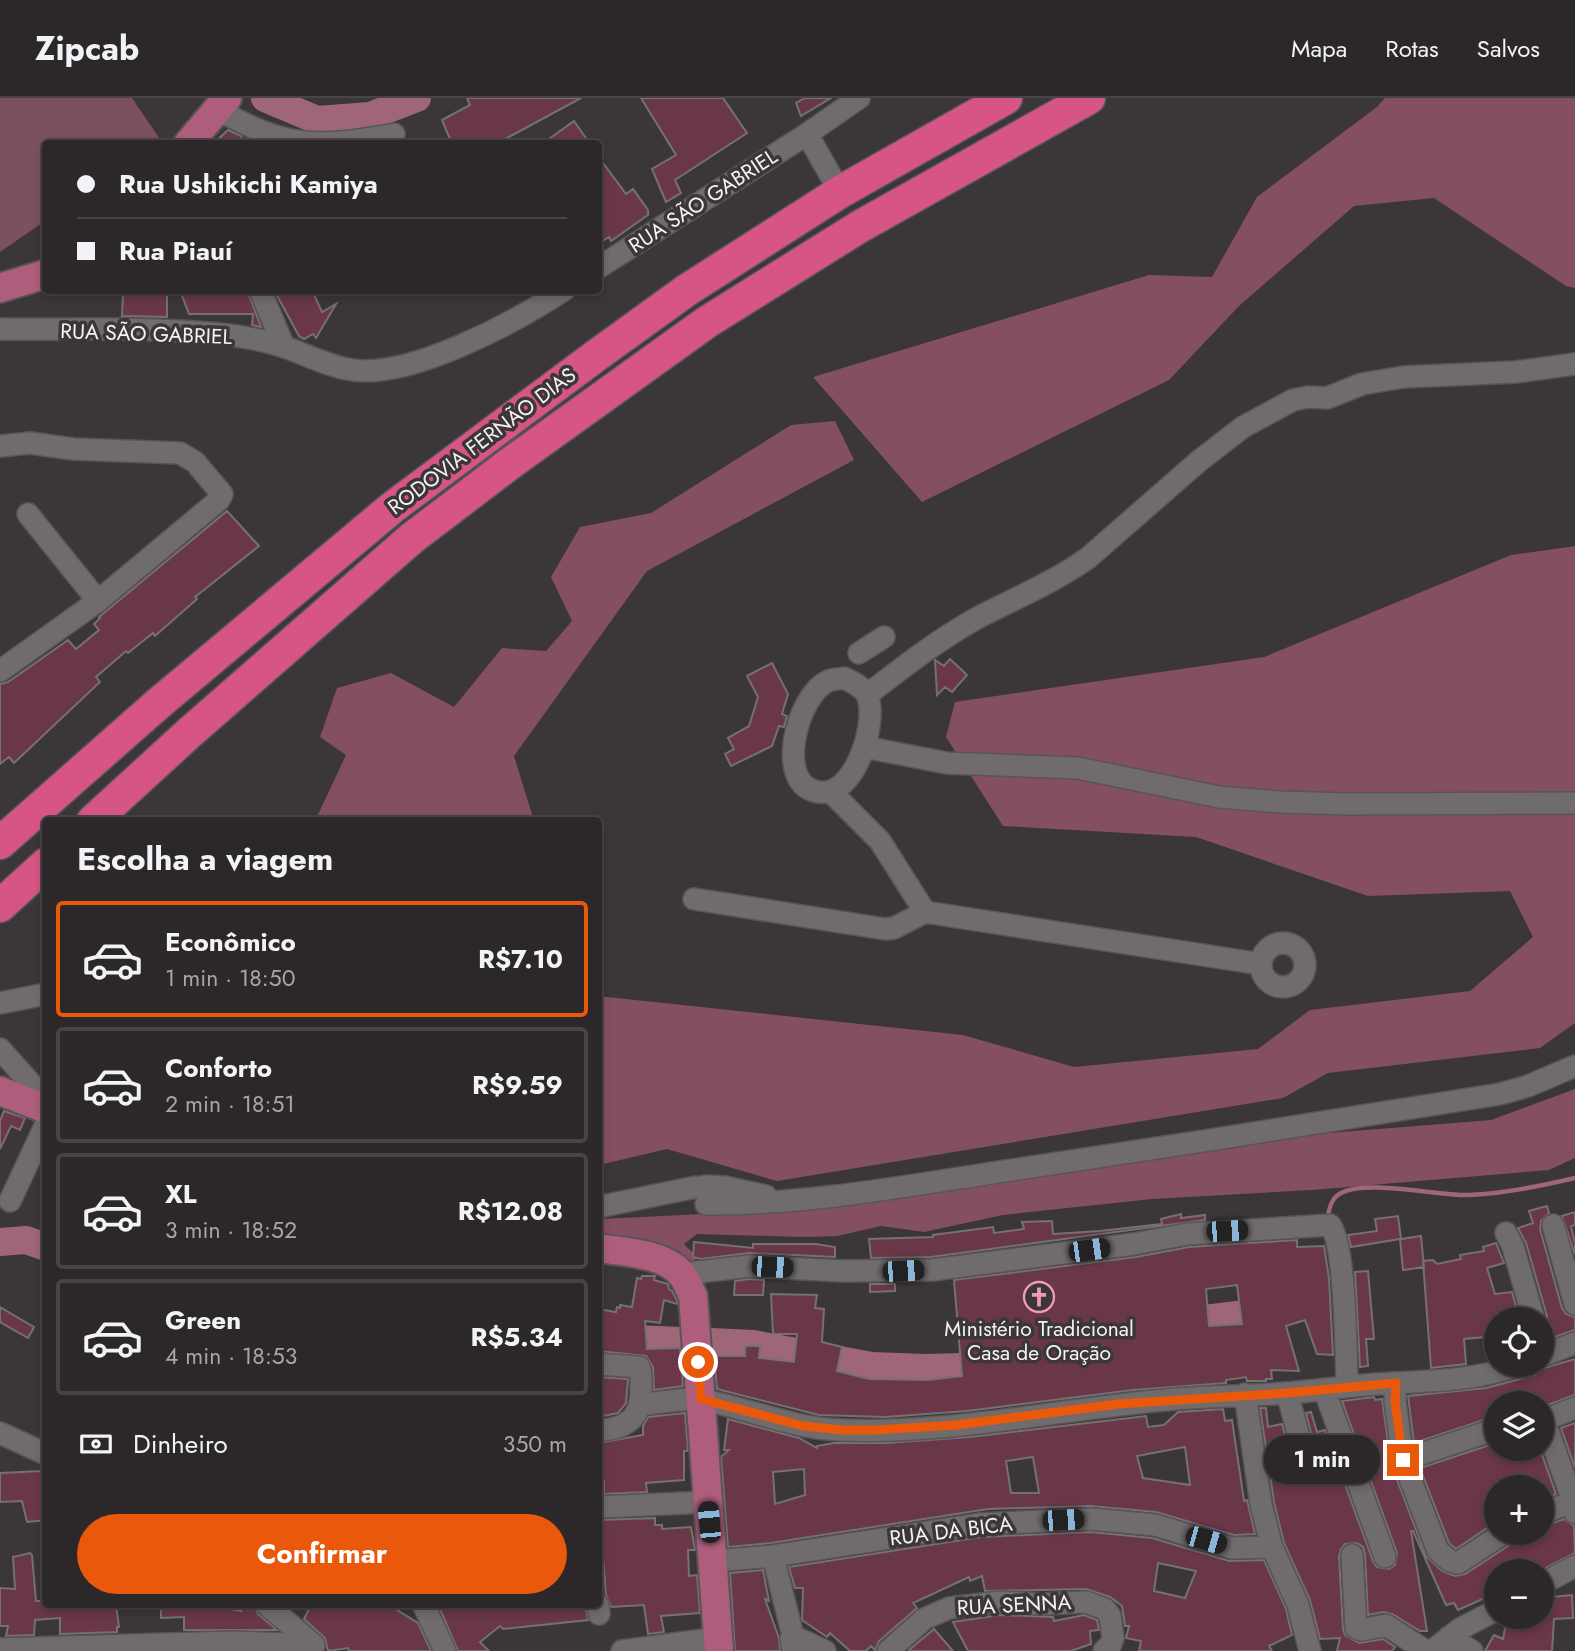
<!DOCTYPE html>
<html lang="pt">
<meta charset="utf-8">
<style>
:root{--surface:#2c2829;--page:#343031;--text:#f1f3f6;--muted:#a6a6a8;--line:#484446;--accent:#ea580c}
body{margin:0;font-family:Jost,sans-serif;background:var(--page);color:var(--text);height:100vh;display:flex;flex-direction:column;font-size:26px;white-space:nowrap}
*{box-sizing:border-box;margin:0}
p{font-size:23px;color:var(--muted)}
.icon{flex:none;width:38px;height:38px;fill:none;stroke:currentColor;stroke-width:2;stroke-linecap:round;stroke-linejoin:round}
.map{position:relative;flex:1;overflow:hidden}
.panel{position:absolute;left:42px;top:719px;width:560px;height:791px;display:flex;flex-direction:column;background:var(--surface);border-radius:7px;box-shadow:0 4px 10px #0003,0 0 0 2px var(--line)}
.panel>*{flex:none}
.top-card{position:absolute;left:42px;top:42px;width:560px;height:154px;border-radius:7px;box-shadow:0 4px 10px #0003,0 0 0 2px var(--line);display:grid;align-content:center;height:154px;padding:0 35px;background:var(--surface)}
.buttons{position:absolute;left:1484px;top:1209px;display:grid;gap:14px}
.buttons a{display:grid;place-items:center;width:70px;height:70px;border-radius:50%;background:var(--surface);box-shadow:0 4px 10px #0003,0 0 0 2px var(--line);font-size:35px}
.end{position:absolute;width:32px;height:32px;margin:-16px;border:9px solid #ea580c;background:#fff;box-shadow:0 0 0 4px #fff}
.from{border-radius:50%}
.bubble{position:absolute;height:49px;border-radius:24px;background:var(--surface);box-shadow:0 4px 10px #0003,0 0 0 2px var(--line);font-size:23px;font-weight:700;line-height:49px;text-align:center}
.car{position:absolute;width:21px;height:42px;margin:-21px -10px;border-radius:9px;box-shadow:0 0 5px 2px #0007;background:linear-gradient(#222 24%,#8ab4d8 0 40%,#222 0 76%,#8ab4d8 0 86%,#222 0)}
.top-card b{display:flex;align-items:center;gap:24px;height:66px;font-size:26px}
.top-card b+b{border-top:2px solid var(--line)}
.top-card i{width:18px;height:18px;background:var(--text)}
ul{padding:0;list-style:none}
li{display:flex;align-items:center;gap:21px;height:116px;margin:0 14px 10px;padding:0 21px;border:4px solid var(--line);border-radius:7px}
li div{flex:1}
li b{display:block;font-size:26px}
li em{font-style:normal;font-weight:700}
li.selected{border-color:var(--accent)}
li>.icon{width:63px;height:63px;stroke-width:1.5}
h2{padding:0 35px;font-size:32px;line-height:84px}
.pay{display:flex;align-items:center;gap:18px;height:77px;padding:0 35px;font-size:26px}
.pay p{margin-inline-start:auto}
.cta{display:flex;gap:14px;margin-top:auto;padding:14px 35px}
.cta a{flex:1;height:80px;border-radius:42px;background:var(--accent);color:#fff;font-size:28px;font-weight:700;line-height:80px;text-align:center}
header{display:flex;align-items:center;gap:42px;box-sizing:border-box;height:98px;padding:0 35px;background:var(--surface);border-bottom:2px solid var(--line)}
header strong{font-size:33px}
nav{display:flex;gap:38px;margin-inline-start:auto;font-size:24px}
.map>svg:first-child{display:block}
</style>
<header>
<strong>Zipcab</strong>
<nav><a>Mapa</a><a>Rotas</a><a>Salvos</a></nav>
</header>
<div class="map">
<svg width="1575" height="1553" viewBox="0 0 1575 1553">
<rect width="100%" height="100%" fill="#3b3637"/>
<!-- green -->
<path fill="#7a515d" d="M0,0H132L162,44L46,46L45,123L0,154Z"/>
<!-- forest -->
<path fill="#844f60" d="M1385,0H1575V190L1566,188L1434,100L1354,108L1239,208L1169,282L922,404L813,279L1149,177L1212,179L1257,99L1377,9Z
M835,323L854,362L647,473L514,658L534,723H315L346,657L320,639L337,590L391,575L454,609L502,550L546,553L572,523L551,479L580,429L651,415L791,327Z
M1575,448V925L1540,950L1328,975L1283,1000L777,1083L667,1051L599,1067L598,898L963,937L1074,969L1258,951L1310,912L1470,893L1533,839L1510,793L1368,798L1196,739L1003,728L946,639L955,604L1264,559L1511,457Z
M1575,991V1060L1549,1072L1312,1092L1152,1101L1003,1117L924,1134L881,1128L837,1138L804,1139L697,1136L684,1146L698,1160L683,1169L599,1144L601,1121L744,1114L1316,1036L1491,1022Z"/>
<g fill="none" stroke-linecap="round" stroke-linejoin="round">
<!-- stream -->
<path stroke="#9e6677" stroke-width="4.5" d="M1327,1122C1329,1111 1331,1100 1341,1095C1367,1081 1438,1098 1469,1097C1504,1096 1541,1088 1575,1080"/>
<!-- river -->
<path stroke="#9e6677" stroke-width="28" d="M265,0L317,22L370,18L417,0
M0,1144L26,1142L46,1149
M1172,1225L1270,1213
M608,1240L682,1243
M711,1244L753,1246L872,1268L926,1270L997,1268"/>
</g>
<!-- building -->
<path fill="#6a3748" stroke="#757071" stroke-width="2" fill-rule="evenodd" d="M467,0H581L496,46H452L442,22L470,7Z
M641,0H723L747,35L675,82L681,95L666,104L652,71L676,57Z
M805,0H831L801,18L796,5Z
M574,23L590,46H542Z
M228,32L241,38L245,46H213Z
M598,58L626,96L633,91L648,112V117L645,119L611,143L609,139L598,146Z
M182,192H247L261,229L252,227L253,216H189L181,195H183Z
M274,192H312L322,214L336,206L316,240L313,236L304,241L299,238Z
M123,194L167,195V219L122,218Z
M227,413L259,448L195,499L197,501L155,538L153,535L128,555L126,553L96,579L100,584L14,665L9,659L0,666V586L8,584L68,542L76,551L99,532L94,526L100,520L99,519Z
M950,561L967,577L952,594L945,589L937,597L935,562L944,568Z
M772,565L788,596L782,616L787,618L784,629L779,628L772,648L731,668L725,656L734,651L728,640L749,628L758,599L747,578Z
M4,1013L25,1020L20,1032L11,1028L0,1051V1023Z
M1547,1108L1549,1115L1541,1123L1540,1131L1562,1210L1566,1216L1575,1219V1232L1546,1242L1542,1232L1546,1226L1547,1218L1526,1145L1518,1130L1533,1125L1529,1113Z
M1575,1114V1127L1571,1128L1575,1145V1157L1562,1118Z
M1181,1116V1120L1205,1117V1122L931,1159L871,1160L869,1141L933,1139V1137L993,1129L994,1135L1024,1131L1022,1124L1052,1123L1053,1136L1100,1133L1162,1126L1161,1121Z
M1398,1118L1401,1141L1421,1138L1424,1169L1403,1172L1400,1141L1351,1149L1348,1137L1377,1133L1375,1121Z
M1297,1142V1149L1324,1148L1329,1180L1333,1257L1317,1256L1305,1222L1286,1228L1299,1273L1271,1272L1272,1281H1266V1283H1247L1246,1279L1226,1282V1285L1133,1292L967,1313L885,1319L819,1317L717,1291L714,1258H745V1248H760L759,1260L794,1264L797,1236H773L771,1196L817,1197L815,1210L824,1211L822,1244L842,1249L837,1273L869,1281L927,1282L962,1278L954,1182L1136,1159L1189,1149ZM1237,1187L1242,1226L1209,1228L1206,1191Z
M694,1144L753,1150V1146H816L835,1149V1159L749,1155L701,1161L693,1159Z
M1496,1145L1504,1165L1487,1170L1495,1196L1512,1194L1520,1222H1496V1238L1464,1241L1466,1266L1431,1270L1423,1163L1433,1162L1437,1166L1461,1161L1460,1157L1484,1153L1483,1149Z
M1368,1173L1374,1241H1366L1368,1268L1360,1269L1355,1174Z
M642,1178H655L654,1182L668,1186L669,1191L672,1193L677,1202V1206L664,1202L660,1225L645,1223L647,1251L680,1250L683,1288L654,1292L653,1269L646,1258L598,1253V1211L616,1214L617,1209L620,1210V1207L632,1209L637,1180L641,1181Z
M749,1181L764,1182L763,1197H734L735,1183Z
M870,1186H895V1193L870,1194Z
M0,1209L34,1229L28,1240L0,1224Z
M1575,1261V1297L1542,1309V1306H1496V1318L1414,1345L1408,1298L1486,1290L1535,1277L1534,1274L1541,1271Z
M598,1279L628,1281L626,1305L618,1315L598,1319Z
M1374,1299L1375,1302L1382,1301L1391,1366L1426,1458L1442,1473L1455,1478L1465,1476L1511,1446L1517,1435H1542V1429L1564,1421L1574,1428L1575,1455L1538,1474H1496V1495L1458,1512L1454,1505L1446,1507L1413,1433H1411L1427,1533H1420L1392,1516L1383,1514L1368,1517L1365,1456L1363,1449L1357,1445L1345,1446L1341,1451L1339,1458L1343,1531L1345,1537L1359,1545L1383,1541L1395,1549L1392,1553H1337L1340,1540L1320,1541L1310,1502L1284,1445L1274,1404L1260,1310H1266L1268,1329L1282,1326L1295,1375L1299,1381L1305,1384L1317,1381L1321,1374L1306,1315L1311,1314L1317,1334L1325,1332L1373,1463L1377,1469L1389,1471L1395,1467L1397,1455L1342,1303Z
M1223,1311L1225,1323L1232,1322L1244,1403L1247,1402L1255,1436L1234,1437L1156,1414L1090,1408L988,1411L771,1445L728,1449L721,1359L729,1352H724L728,1321L799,1340L817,1350V1348L834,1345H886L970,1339L1146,1318L1148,1329L1164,1327L1178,1314ZM1185,1349L1190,1387L1143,1380L1137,1358ZM1033,1359L1039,1395H1011L1006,1363ZM804,1371L805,1397L775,1406L773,1374Z
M685,1315L688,1353H684V1382L646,1385L647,1394L604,1396V1383H598V1345L643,1337V1328L648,1319Z
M1575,1325V1370L1561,1330Z
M1496,1345V1351H1540L1556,1396L1542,1402V1390H1496V1424L1456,1451L1449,1445L1420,1370Z
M42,1373L44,1384L46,1383V1422L27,1424L22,1403L0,1404V1375Z
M655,1420V1427H662V1431L691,1429L695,1452H688L689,1478L697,1477L700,1515L661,1518L664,1534L648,1536L644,1507L611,1509L606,1497L600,1422Z
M1091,1434L1152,1440L1229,1463L1264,1462L1286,1511L1292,1537L1269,1548L1272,1553H1139L1141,1543L1126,1540L1129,1528H1125L1122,1508L1110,1499L1086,1491L985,1493L982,1478L970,1483L969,1479L913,1505L917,1510L879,1543L875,1552L871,1548L866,1553H850L830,1535L827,1539L802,1522L803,1490H795L789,1469L981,1439ZM1158,1465L1196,1473L1185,1500L1154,1493Z
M30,1455L32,1457L36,1503H46V1507H116L119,1529H117V1534L60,1536V1520L35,1522L34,1537L6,1538L8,1528H0V1490L15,1491L13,1459Z
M763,1472L769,1503L765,1501L779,1540L780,1553H735L730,1475Z
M1572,1497L1573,1520L1554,1521L1552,1553H1485L1494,1537L1503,1541L1507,1519H1542V1500Z
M161,1507H220V1509L241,1513L243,1507H254L258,1516L277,1532H184V1519L161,1520Z
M311,1507H401L397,1512L418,1525L431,1553H349L348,1550L328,1553L325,1540L304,1521Z
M452,1507H585L588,1522L503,1531L500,1528L480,1544L489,1553H458L440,1511Z
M1000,1517L1053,1519L1054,1523L1084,1517L1097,1522L1099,1532L1090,1533L1091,1546L1071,1553H968L953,1524Z
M934,1531L953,1553H910L909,1552Z"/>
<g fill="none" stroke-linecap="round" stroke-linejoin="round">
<!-- minor casing -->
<g stroke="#595556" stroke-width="24">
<path id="minor" d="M217,11C287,51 316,50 394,36
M807,36L840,94
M598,170L807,36L859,0
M260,192L284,249
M0,231C69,232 139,229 208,235C234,237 263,241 287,250C307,257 326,267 347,271C406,284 515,224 564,192
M0,348L30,345L73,351L180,355L195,364L222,396L219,402L98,503L0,573
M28,416L98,503
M859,555L884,539
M844,580C852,584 860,587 866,595C880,619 856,700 819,694C773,688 797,597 828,583C832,581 839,581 844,580Z
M867,597C903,569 939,541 979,519C1016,500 1054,484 1088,460L1199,363L1243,329L1293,302L1308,299L1327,300L1362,286L1403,279L1515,274L1575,266
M864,649L947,665L1078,670L1219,699L1280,704L1348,706L1575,705
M831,694L880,743L925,814
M694,801L885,831L894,830L925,814L1261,866
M1261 867a22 22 0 1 1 44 0a22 22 0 1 1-44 0Z
M0,905L46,896
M0,951L34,989L37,1007
M705,1088L725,1089L766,1098
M10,1103L46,1026
M706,1106C809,1107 911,1087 1012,1072C1175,1048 1337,1022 1500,996L1528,988L1575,968
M598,1109L696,1089
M1553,1127L1575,1206
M1506,1135L1513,1149L1534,1222
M682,1176L749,1168L842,1173L932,1172L1134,1146L1187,1136L1330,1127C1346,1147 1346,1258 1347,1288
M1542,1258L1575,1245
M598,1266L639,1269C642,1276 641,1284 641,1291C642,1320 625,1332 598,1332
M1396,1285L1395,1303L1403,1362L1438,1453L1450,1463L1458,1465L1504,1435
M1324,1291L1385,1459
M1287,1295L1308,1371
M1245,1296L1261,1407L1272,1449L1298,1507L1310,1553
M640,1307C658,1305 687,1299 703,1302C751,1311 794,1331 843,1332C955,1336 1065,1310 1176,1301C1213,1298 1250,1298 1287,1295C1317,1293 1347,1288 1377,1286C1428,1283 1470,1284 1519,1267
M1544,1322L1573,1403L1575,1415
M1542,1323L1575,1310
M0,1335L46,1356
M1403,1362L1496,1331
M598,1409L708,1404
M1542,1416L1573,1403
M1352,1457L1356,1530L1362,1532L1386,1527L1426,1553
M773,1458L793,1538L791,1541L793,1553
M712,1463L773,1458L980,1426L1091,1421L1155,1427L1232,1450L1272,1449
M1542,1486L1575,1468
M267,1507L314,1547
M598,1507L599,1516
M424,1508L445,1553
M793,1538L825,1553
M1449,1539L1472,1553
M0,1551L233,1544L314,1547
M622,1553L718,1540
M888,1553L924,1521L949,1510L1000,1504L1044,1506L1086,1504L1105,1511L1110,1518L1113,1540L1111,1546L1104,1553
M1432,1553L1460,1531L1496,1512"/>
</g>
<!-- major casing -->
<g stroke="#595556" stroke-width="32">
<path id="major" d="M188,46L227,0
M0,190L46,176
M0,993L46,1011
M598,1150C624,1154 666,1155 683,1178C687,1184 690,1192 693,1198L719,1553"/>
</g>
<!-- highway casing -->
<g stroke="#595556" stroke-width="35">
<path id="highway" d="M93,723L188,636L412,440L512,364L707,224L859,129L1089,0
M0,745L159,605L393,409L597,257L687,192L840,94L1006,0
M0,808L46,766"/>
</g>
<!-- minor -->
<use href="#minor" stroke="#706b6c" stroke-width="21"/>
<!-- major -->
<use href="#major" stroke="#ae5e7c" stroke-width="28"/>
<!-- highway -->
<use href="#highway" stroke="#d75586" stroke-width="32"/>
</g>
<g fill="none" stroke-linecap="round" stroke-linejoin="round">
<!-- route -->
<path stroke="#ea580c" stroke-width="9" d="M698,1264L701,1301L803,1328L842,1332H876L956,1327L1118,1306L1287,1295L1396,1285L1395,1303L1403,1362"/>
</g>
<!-- icons -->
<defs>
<g id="church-ring" transform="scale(1.575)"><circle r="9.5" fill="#3b3637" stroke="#f09ab5" stroke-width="1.5"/><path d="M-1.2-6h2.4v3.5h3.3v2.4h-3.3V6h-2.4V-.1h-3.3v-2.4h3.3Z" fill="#f09ab5"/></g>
</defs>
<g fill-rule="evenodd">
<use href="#church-ring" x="1039" y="1199"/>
</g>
<g text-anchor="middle" stroke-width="7" stroke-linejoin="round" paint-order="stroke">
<!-- street labels -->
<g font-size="21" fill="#f6f2f3" stroke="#3b3637">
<text transform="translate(703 103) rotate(-33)" y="7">RUA SÃO GABRIEL</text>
<text transform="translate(146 236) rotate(2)" y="7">RUA SÃO GABRIEL</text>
<text transform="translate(482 343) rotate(-37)" y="7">RODOVIA FERNÃO DIAS</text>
<text transform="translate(951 1433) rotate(-7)" y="7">RUA DA BICA</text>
<text transform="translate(1014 1507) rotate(-3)" y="7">RUA SENNA</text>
</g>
<!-- poi labels -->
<g font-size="21" fill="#f6f2f3" stroke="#3b3637">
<text x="1039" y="1238">Ministério Tradicional<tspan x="1039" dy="24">Casa de Oração</tspan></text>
</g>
</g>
</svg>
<div class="buttons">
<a><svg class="icon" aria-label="locate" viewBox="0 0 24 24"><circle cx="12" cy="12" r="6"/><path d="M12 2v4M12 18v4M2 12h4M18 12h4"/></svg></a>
<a><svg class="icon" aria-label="layers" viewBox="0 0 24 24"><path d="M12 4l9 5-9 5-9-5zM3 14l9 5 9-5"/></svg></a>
<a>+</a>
<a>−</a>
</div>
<i class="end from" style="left:698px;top:1264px"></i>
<i class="end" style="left:1403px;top:1362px"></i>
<div class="bubble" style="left:1264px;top:1337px;width:116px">1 min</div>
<i class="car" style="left:1227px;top:1133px;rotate:87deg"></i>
<i class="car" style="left:1089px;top:1152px;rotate:82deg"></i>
<i class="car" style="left:772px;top:1169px;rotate:93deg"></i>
<i class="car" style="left:903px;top:1173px;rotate:87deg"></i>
<i class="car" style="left:1063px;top:1422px;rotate:87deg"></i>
<i class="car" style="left:709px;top:1424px;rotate:355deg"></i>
<i class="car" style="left:1206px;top:1442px;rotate:106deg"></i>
<div class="top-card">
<b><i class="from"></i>Rua Ushikichi Kamiya</b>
<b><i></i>Rua Piauí</b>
</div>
<section class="panel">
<h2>Escolha a viagem</h2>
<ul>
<li class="selected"><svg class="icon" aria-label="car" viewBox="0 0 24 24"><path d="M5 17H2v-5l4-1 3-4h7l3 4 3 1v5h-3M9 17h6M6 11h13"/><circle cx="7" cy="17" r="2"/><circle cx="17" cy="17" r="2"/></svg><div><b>Econômico</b><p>1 min · 18:50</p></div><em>R$7.10</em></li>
<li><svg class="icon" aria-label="car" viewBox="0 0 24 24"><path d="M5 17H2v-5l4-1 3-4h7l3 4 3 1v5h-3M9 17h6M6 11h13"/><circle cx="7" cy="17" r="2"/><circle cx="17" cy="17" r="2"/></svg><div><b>Conforto</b><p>2 min · 18:51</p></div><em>R$9.59</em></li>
<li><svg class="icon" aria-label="car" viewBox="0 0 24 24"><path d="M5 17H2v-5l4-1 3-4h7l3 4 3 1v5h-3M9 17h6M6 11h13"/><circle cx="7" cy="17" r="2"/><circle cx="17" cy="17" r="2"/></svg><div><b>XL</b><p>3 min · 18:52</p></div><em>R$12.08</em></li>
<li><svg class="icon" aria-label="car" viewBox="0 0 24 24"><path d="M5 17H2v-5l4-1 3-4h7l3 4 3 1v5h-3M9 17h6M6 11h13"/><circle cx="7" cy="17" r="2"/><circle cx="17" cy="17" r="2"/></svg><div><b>Green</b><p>4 min · 18:53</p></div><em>R$5.34</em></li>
</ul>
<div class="pay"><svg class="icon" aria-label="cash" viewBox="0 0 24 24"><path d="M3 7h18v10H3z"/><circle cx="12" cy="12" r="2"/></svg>Dinheiro<p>350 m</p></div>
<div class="cta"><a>Confirmar</a></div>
</section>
</div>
